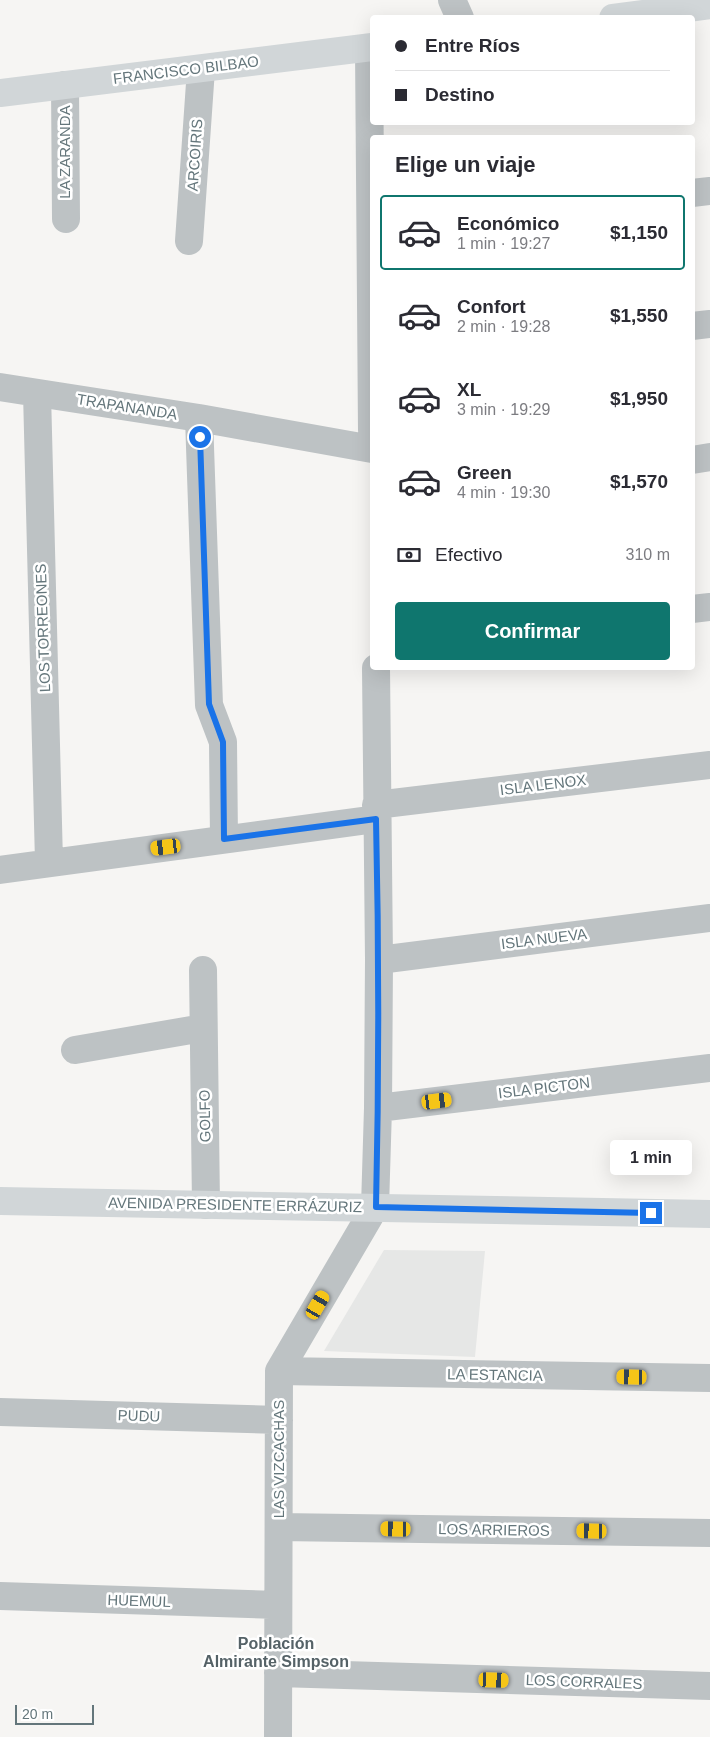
<!DOCTYPE html>
<html lang="es">
<meta charset="utf-8">
<style>
:root{--surface:#fff;--page:#f2f2f3;--text:#2b2b33;--muted:#7c7c81;--line:#e1e1e2;--accent:#0f766e}
body{margin:0;font-family:Helvetica,sans-serif;background:var(--page);color:var(--text);height:100vh;display:flex;flex-direction:column;font-size:19px;white-space:nowrap}
*{box-sizing:border-box;margin:0}
p{font-size:16px;color:var(--muted)}
.icon{flex:none;width:28px;height:28px;fill:none;stroke:currentColor;stroke-width:2;stroke-linecap:round;stroke-linejoin:round}
.map{position:relative;flex:1;overflow:hidden}
.panel{position:absolute;left:370px;top:135px;width:325px;height:535px;display:flex;flex-direction:column;background:var(--surface);border-radius:5px;box-shadow:0 5px 20px #0002}
.panel>*{flex:none}
.banner{position:absolute;left:370px;top:15px;width:325px;height:110px;border-radius:5px;box-shadow:0 5px 20px #0002;display:grid;align-content:center;height:110px;padding:0 25px;background:var(--surface)}
.scale{position:absolute;left:15px;bottom:12px;width:79px;box-sizing:border-box;padding-left:5px;border:2px solid #64767b;border-top:0;font-size:14px;line-height:18px;white-space:nowrap;color:#64767b;-webkit-text-stroke:4px #fff;paint-order:stroke}
.end{position:absolute;width:22px;height:22px;margin:-11px;border:6px solid #1a73e8;background:#fff;box-shadow:0 0 0 2px #fff}
.from{border-radius:50%}
.bubble{position:absolute;height:35px;border-radius:5px;background:var(--surface);box-shadow:0 5px 20px #0002;font-size:16px;font-weight:700;line-height:35px;text-align:center}
.car{position:absolute;width:15px;height:30px;margin:-15px -8px;border-radius:6px;box-shadow:0 0 4px 1px #0007;background:linear-gradient(#f5c518 24%,#345 0 40%,#f5c518 0 76%,#345 0 86%,#f5c518 0)}
.banner b{display:flex;align-items:center;gap:18px;height:48px;font-size:19px}
.banner b+b{border-top:1px solid var(--line)}
.banner i{width:12px;height:12px;background:var(--text)}
ul{padding:0;list-style:none}
li{display:flex;align-items:center;gap:15px;height:75px;margin:0 10px 8px;padding:0 15px;border:2px solid transparent;border-radius:5px}
li div{flex:1}
li b{display:block;font-size:19px}
li em{font-style:normal;font-weight:700}
li.on{border-color:var(--accent)}
li>.icon{width:45px;height:45px;stroke-width:1.5}
h2{padding:0 25px;font-size:22px;line-height:60px}
.pay{display:flex;align-items:center;gap:12px;height:55px;padding:0 25px;font-size:19px}
.pay p{margin-inline-start:auto}
.cta{display:flex;gap:10px;margin-top:auto;padding:10px 25px}
.cta a{flex:1;height:58px;border-radius:5px;background:var(--accent);color:#fff;font-size:20px;font-weight:700;line-height:58px;text-align:center}
.map>svg:first-child{display:block}
</style>
<div class="map">
<svg width="710" height="1737" viewBox="0 0 710 1737">
<rect width="100%" height="100%" fill="#f6f5f3"/>
<!-- built -->
<path fill="#e6e7e6" d="M384,1250L485,1251L475,1357L324,1351Z"/>
<g fill="none" stroke-linecap="round" stroke-linejoin="round">
<!-- street -->
<path stroke="#bdc2c4" stroke-width="28" d="M452,0L460,18
M369,48L372,430
M65,85L66,219
M692,193L710,191
M189,241L201,69
M692,326L710,324
M0,387L199,418L372,449
M37,393L49,862
M199,418L209,705L223,742L224,839
M692,460L710,457
M692,609L710,607
M376,805L710,765
M0,870L376,819
M379,960L710,918
M203,970L206,1205
M75,1050L203,1028
M378,1108L710,1068
M279,1371L710,1378
M0,1412L279,1420
M279,1527L710,1533
M0,1596L278,1605
M278,1673L710,1686
M278,1737L279,1371L375,1207L378,1108L379,960L376,668"/>
<!-- secondary -->
<path stroke="#d1d6d8" stroke-width="28" d="M613,18L710,5
M0,93L372,47
M0,1201L710,1214"/>
</g>
<g fill="none" stroke-linecap="round" stroke-linejoin="round">
<!-- route -->
<path stroke="#1a73e8" stroke-width="6" d="M200,437L209,704L223,742L224,839L376,819C379,949 379,1078 376,1207L651,1213"/>
</g>
<g text-anchor="middle" stroke-width="5" stroke-linejoin="round" paint-order="stroke">
<!-- street labels -->
<g font-size="15" fill="#64767b" stroke="#fff">
<text transform="translate(186 70) rotate(-7)" y="5">FRANCISCO BILBAO</text>
<text transform="translate(65 152) rotate(-90)" y="5">LA ZARANDA</text>
<text transform="translate(195 155) rotate(-86)" y="5">ARCOIRIS</text>
<text transform="translate(127 407) rotate(9)" y="5">TRAPANANDA</text>
<text transform="translate(43 628) rotate(-92)" y="5">LOS TORREONES</text>
<text transform="translate(543 785) rotate(-7)" y="5">ISLA LENOX</text>
<text transform="translate(544 939) rotate(-7)" y="5">ISLA NUEVA</text>
<text transform="translate(544 1088) rotate(-7)" y="5">ISLA PICTON</text>
<text transform="translate(205 1116) rotate(-91)" y="5">GOLFO</text>
<text transform="translate(235 1205) rotate(1)" y="5">AVENIDA PRESIDENTE ERRÁZURIZ</text>
<text transform="translate(495 1375) rotate(1)" y="5">LA ESTANCIA</text>
<text transform="translate(139 1416) rotate(2)" y="5">PUDU</text>
<text transform="translate(279 1459) rotate(-90)" y="5">LAS VIZCACHAS</text>
<text transform="translate(494 1530) rotate(1)" y="5">LOS ARRIEROS</text>
<text transform="translate(139 1601) rotate(2)" y="5">HUEMUL</text>
<text transform="translate(584 1682) rotate(2)" y="5">LOS CORRALES</text>
</g>
<!-- neighbourhood labels -->
<g font-size="16" font-weight="bold" fill="#556267" stroke="#fff">
<text x="276" y="1649">Población<tspan x="276" dy="18">Almirante Simpson</tspan></text>
</g>
</g>
</svg>
<div class="scale">20 m</div>
<i class="end from" style="left:200px;top:437px"></i>
<i class="end" style="left:651px;top:1213px"></i>
<div class="bubble" style="left:610px;top:1140px;width:82px">1 min</div>
<i class="car" style="left:166px;top:847px;rotate:263deg"></i>
<i class="car" style="left:437px;top:1101px;rotate:83deg"></i>
<i class="car" style="left:318px;top:1305px;rotate:30deg"></i>
<i class="car" style="left:632px;top:1377px;rotate:271deg"></i>
<i class="car" style="left:396px;top:1529px;rotate:271deg"></i>
<i class="car" style="left:592px;top:1531px;rotate:271deg"></i>
<i class="car" style="left:494px;top:1680px;rotate:92deg"></i>
<div class="banner">
<b><i class="from"></i>Entre Ríos</b>
<b><i></i>Destino</b>
</div>
<section class="panel">
<h2>Elige un viaje</h2>
<ul>
<li class="on"><svg class="icon" aria-label="car" viewBox="0 0 24 24"><path d="M5 17H2v-5l4-1 3-4h7l3 4 3 1v5h-3M9 17h6M6 11h13"/><circle cx="7" cy="17" r="2"/><circle cx="17" cy="17" r="2"/></svg><div><b>Económico</b><p>1 min · 19:27</p></div><em>$1,150</em></li>
<li><svg class="icon" aria-label="car" viewBox="0 0 24 24"><path d="M5 17H2v-5l4-1 3-4h7l3 4 3 1v5h-3M9 17h6M6 11h13"/><circle cx="7" cy="17" r="2"/><circle cx="17" cy="17" r="2"/></svg><div><b>Confort</b><p>2 min · 19:28</p></div><em>$1,550</em></li>
<li><svg class="icon" aria-label="car" viewBox="0 0 24 24"><path d="M5 17H2v-5l4-1 3-4h7l3 4 3 1v5h-3M9 17h6M6 11h13"/><circle cx="7" cy="17" r="2"/><circle cx="17" cy="17" r="2"/></svg><div><b>XL</b><p>3 min · 19:29</p></div><em>$1,950</em></li>
<li><svg class="icon" aria-label="car" viewBox="0 0 24 24"><path d="M5 17H2v-5l4-1 3-4h7l3 4 3 1v5h-3M9 17h6M6 11h13"/><circle cx="7" cy="17" r="2"/><circle cx="17" cy="17" r="2"/></svg><div><b>Green</b><p>4 min · 19:30</p></div><em>$1,570</em></li>
</ul>
<div class="pay"><svg class="icon" aria-label="cash" viewBox="0 0 24 24"><path d="M3 7h18v10H3z"/><circle cx="12" cy="12" r="2"/></svg>Efectivo<p>310 m</p></div>
<div class="cta"><a>Confirmar</a></div>
</section>
</div>
